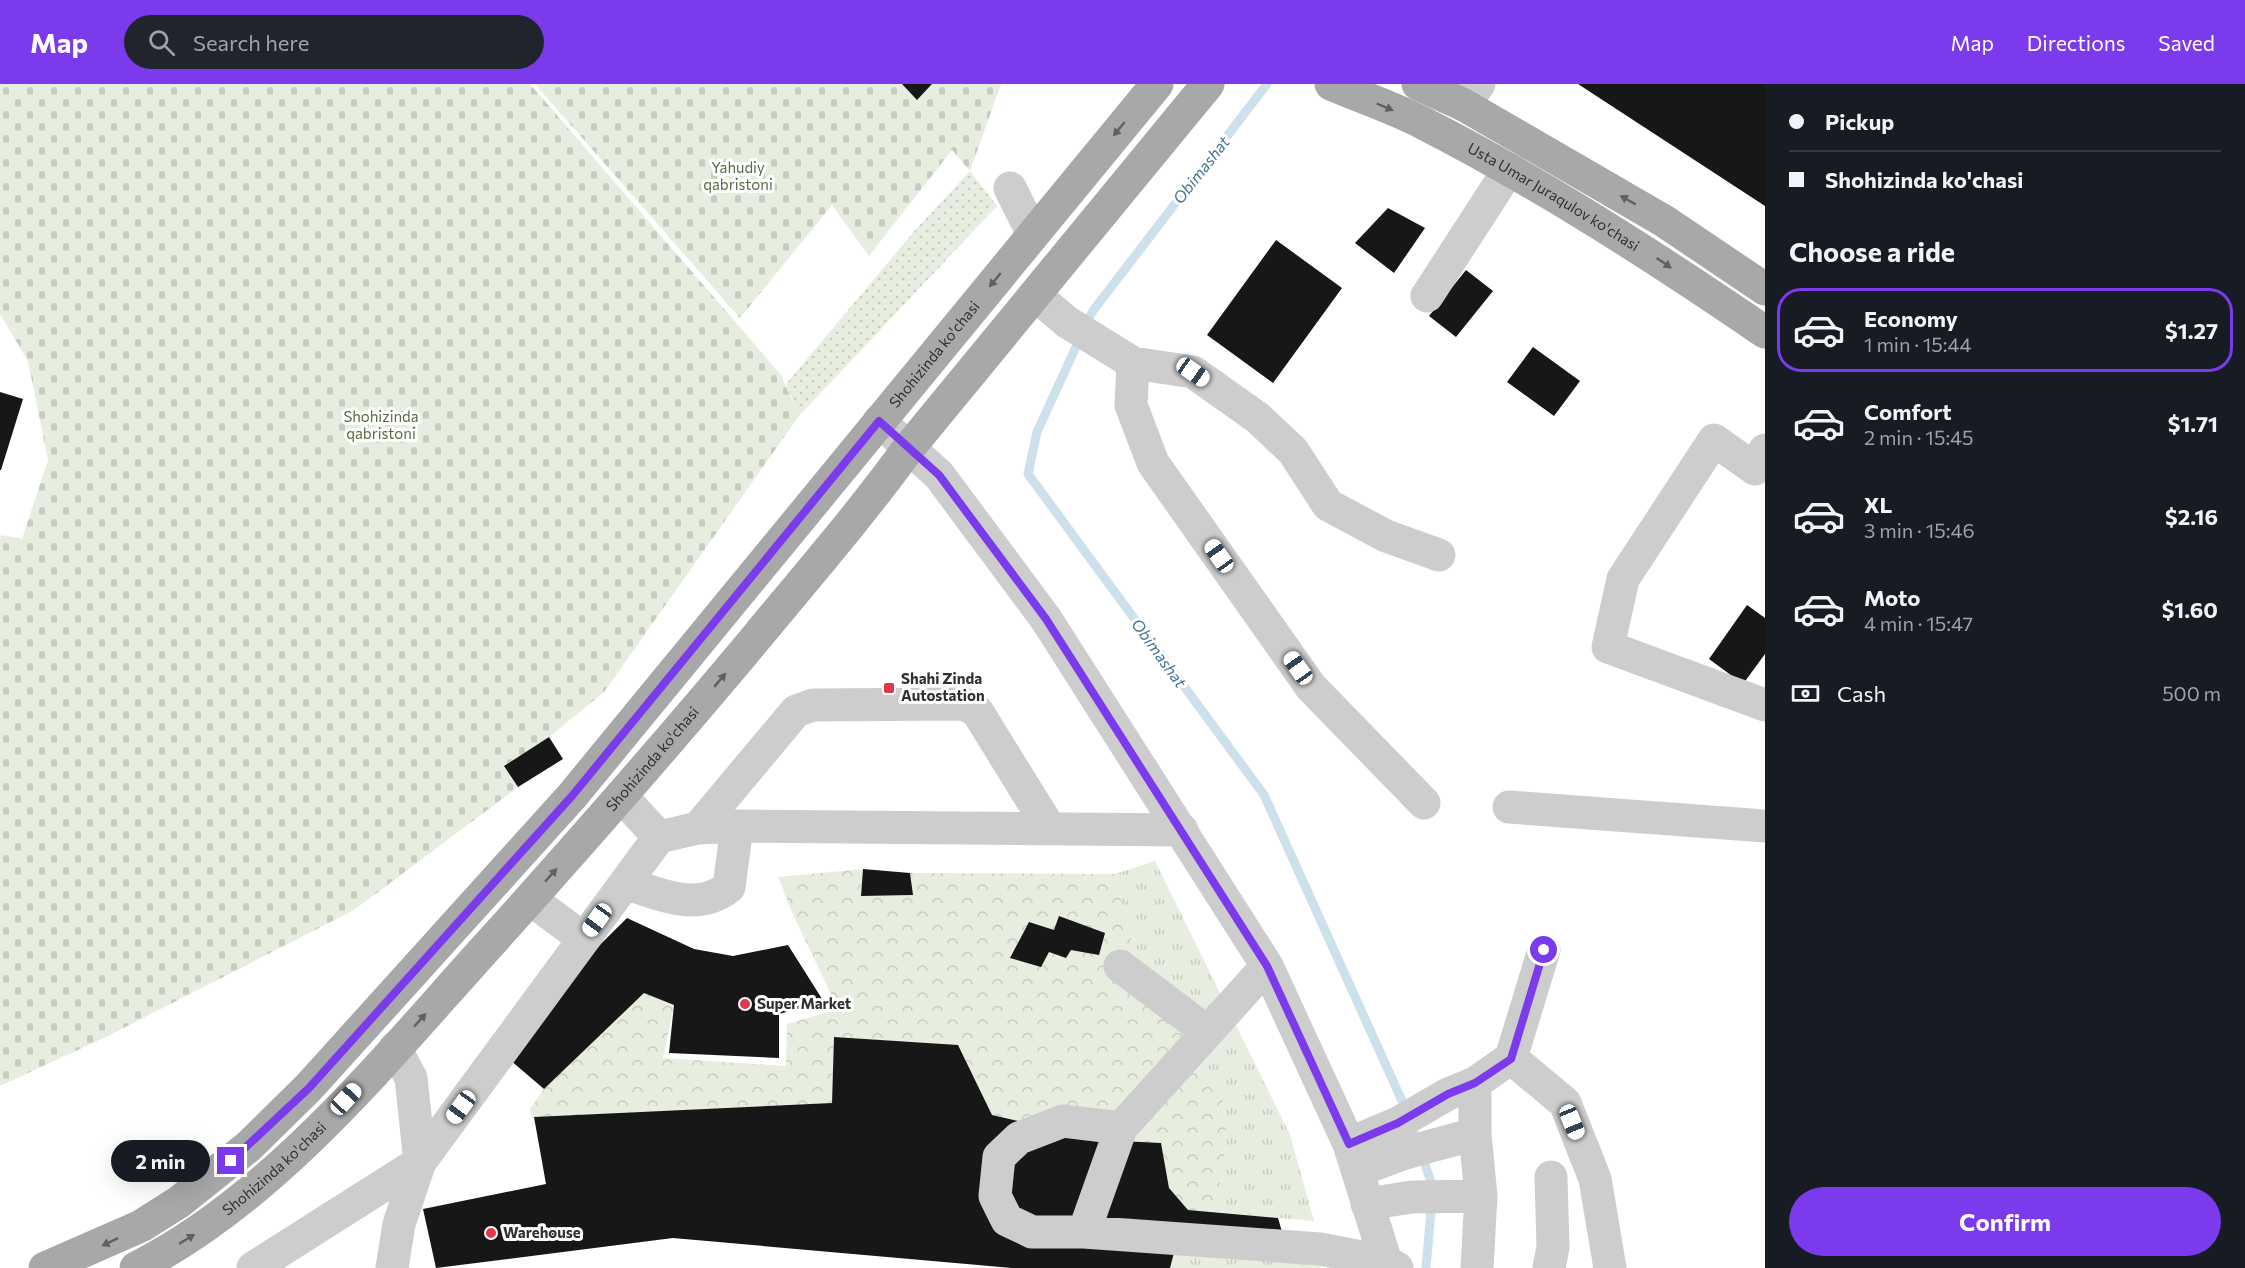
<!DOCTYPE html>
<meta charset="utf-8">
<style>
:root{--surface:#171b24;--page:#20242c;--text:#f1f3f6;--muted:#9ea1a6;--line:#363941;--accent:#7c3aed}
body{margin:0;font-family:Commissioner,sans-serif;background:var(--page);color:var(--text);height:100vh;display:flex;flex-direction:column;font-size:22px;white-space:nowrap}
*{box-sizing:border-box;margin:0}
p{font-size:20px;color:var(--muted)}
.icon{flex:none;width:33px;height:33px;fill:none;stroke:currentColor;stroke-width:2;stroke-linecap:round;stroke-linejoin:round}
.map{position:relative;flex:1;overflow:hidden}
.details{display:flex;flex-direction:column;background:var(--surface);width:480px}
.details>*{flex:none}
.guide{display:grid;align-content:center;height:132px;padding:0 24px;background:var(--surface)}
.end{position:absolute;width:27px;height:27px;margin:-14px;border:8px solid #7c3aed;background:#fff;box-shadow:0 0 0 3px #fff}
.from{border-radius:50%}
.bubble{position:absolute;height:42px;border-radius:21px;background:var(--surface);box-shadow:0 6px 24px #0002;font-size:20px;font-weight:700;line-height:42px;text-align:center}
.car{position:absolute;width:18px;height:36px;margin:-18px -9px;border-radius:8px;box-shadow:0 0 4px 2px #0007;background:linear-gradient(#fff 24%,#345 0 40%,#fff 0 76%,#345 0 86%,#fff 0)}
.guide b{display:flex;align-items:center;gap:21px;height:57px;font-size:22px}
.guide b+b{border-top:2px solid var(--line)}
.guide i{width:15px;height:15px;background:var(--text)}
ul{padding:0;list-style:none}
li{display:flex;align-items:center;gap:18px;height:84px;margin:0 12px 9px;padding:0 12px;border:3px solid transparent;border-radius:24px}
li div{flex:1}
li b{display:block;font-size:22px}
li em{font-style:normal;font-weight:700}
li.active{border-color:var(--accent)}
li>.icon{width:54px;height:54px;stroke-width:1.5}
h2{padding:0 24px;font-size:27px;line-height:72px}
.pay{display:flex;align-items:center;gap:15px;height:66px;padding:0 24px;font-size:22px}
.pay p{margin-inline-start:auto}
.action{display:flex;gap:12px;margin-top:auto;padding:12px 24px}
.action a{flex:1;height:69px;border-radius:36px;background:var(--accent);color:#fff;font-size:24px;font-weight:700;line-height:69px;text-align:center}
header{display:flex;align-items:center;gap:36px;box-sizing:border-box;height:84px;padding:0 30px;background:var(--accent);color:#fff}
header strong{font-size:28px}
nav{display:flex;gap:33px;margin-inline-start:auto;font-size:21px}
.search{width:420px;height:54px;background:var(--page);display:flex;align-items:center;gap:15px;box-sizing:border-box;padding:0 21px;border-radius:33px;color:var(--muted);font-size:22px}
main{display:flex;flex:1;min-height:0}
.map>svg:first-child{display:block}
</style>
<header>
<strong>Map</strong>
<div class="search"><svg class="icon" aria-label="search" viewBox="0 0 24 24"><circle cx="10" cy="10" r="6"/><path d="M15 15l6 6"/></svg>Search here</div>
<nav><a>Map</a><a>Directions</a><a>Saved</a></nav>
</header>
<main>
<div class="map">
<svg width="1765" height="1184" viewBox="0 0 1765 1184">
<defs>
<pattern id="grass-dots" width="8" height="8" patternUnits="userSpaceOnUse" patternTransform="scale(1.5)"><rect width="8" height="8" fill="#e7eddf"/><path d="M2 2h.1M6 6h.1" fill="none" stroke="#c6ccc0" stroke-width="1.8" stroke-linecap="round"/></pattern>
<pattern id="forest-crowns" width="20" height="18" patternUnits="userSpaceOnUse" patternTransform="scale(1.5)"><rect width="20" height="18" fill="#e7eddf"/><path d="M2 6a3 3 0 1 1 6 0M12 15a3 3 0 1 1 6 0" fill="none" stroke="#c6ccc0"/></pattern>
<pattern id="cemetery-stones" width="16" height="16" patternUnits="userSpaceOnUse" patternTransform="scale(1.5)"><rect width="16" height="16" fill="#e7eddf"/><path d="M2 7V4a2 2 0 0 1 4 0v3zM10 15v-3a2 2 0 0 1 4 0v3z" fill="#c6ccc0"/></pattern>
<pattern id="park-tufts" width="24" height="20" patternUnits="userSpaceOnUse" patternTransform="scale(1.5)"><rect width="24" height="20" fill="#e7eddf"/><path d="M3 7l-1-3M5 7V3M7 7l1-3M15 17l-1-3M17 17v-4M19 17l1-3" fill="none" stroke="#c6ccc0"/></pattern>
</defs>
<rect width="100%" height="100%" fill="#fff"/>
<!-- grass -->
<path fill="url(#grass-dots)" d="M970,87L997,122L799,332L786,300L917,144Z"/>
<!-- forest -->
<path fill="url(#forest-crowns)" d="M863,785L861,812L912,811L910,789L1115,790L1141,895L1164,913L1223,1014L1226,1046L1224,1080L1214,1128L1188,1126L1169,1104L1161,1059L1101,1056L992,1031L958,961L834,953L832,1019L532,1034L530,1025L544,1005L644,909L674,921L663,974L786,982L787,940L838,925L791,826L778,793Z"/>
<!-- cemetery -->
<path fill="url(#cemetery-stones)" d="M0,0H530L781,291L799,332L604,608L549,653L505,682L518,703L354,826L108,952L0,1002V456L1,451L22,455L48,376L28,277L0,230Z
M535,0H1001L970,87L952,66L869,172L832,121L740,234Z"/>
<!-- park -->
<path fill="url(#park-tufts)" d="M1155,777L1290,1051L1314,1137L1214,1128L1224,1080L1226,1046L1223,1015L1164,913L1141,895L1115,790Z
M1175,1165L1320,1172L1321,1184H1170Z"/>
<g fill="none" stroke-linecap="round" stroke-linejoin="round">
<!-- stream -->
<path stroke="#cce1ec" stroke-width="9" d="M1267,0L1092,228L1037,348L1028,390L1264,711L1407,1028L1433,1104L1426,1184"/>
</g>
<!-- building -->
<path fill="#171717" d="M902,0H932L917,16Z
M1578,0H1765V122Z
M1388,124L1425,144L1394,189L1355,159Z
M1276,156L1342,204L1273,299L1207,251Z
M1466,186L1493,207L1456,253L1429,232Z
M1533,263L1580,297L1554,332L1507,298Z
M0,308L23,315L1,386H0Z
M1747,521L1765,534V570L1743,600L1709,575Z
M549,653L563,675L518,703L504,682Z
M863,785L910,789L913,811L861,812Z
M1059,832L1105,849L1099,871L1071,866L1066,874L1049,868L1041,883L1010,874L1029,838L1054,846Z
M627,834L694,865L733,872L788,861L824,918L779,930V974L669,969L674,921L644,909L544,1005L496,964Z
M834,953L958,961L992,1031L1101,1056L1161,1059L1169,1104L1188,1126L1278,1134L1289,1172L1175,1165L1170,1184H1012L673,1154L436,1184L423,1125L546,1100L534,1033L832,1019Z"/>
<g fill="none" stroke-linecap="round" stroke-linejoin="round">
<!-- minor -->
<path stroke="#cdcdcd" stroke-width="33" d="M1464,21L1479,0
M1010,104L1033,150
M1035,211L1067,238L1133,279L1131,321L1153,379L1311,603L1424,719
M1427,212L1508,87
M1133,279L1193,288L1258,334L1293,367L1328,421L1386,452L1439,471
M879,337L939,391L1046,535L1267,882L1349,1060L1386,1178L1385,1184
M1765,366L1755,385L1714,356L1623,495L1608,563L1765,621
M622,713L659,753
M1509,723L1765,742
M698,744L796,627L813,621L964,620L977,627L1050,745
M625,799C660,810 697,829 729,803L737,742
M530,815L584,855
M1120,882L1206,947
M1511,974L1565,1019L1595,1095L1610,1184
M1475,999V1050L1481,1112L1477,1184
M1121,1044L1063,1037L1019,1054L999,1073L995,1112L1007,1136L1032,1148H1084L1320,1165L1386,1178L1397,1184
M1349,1060L1398,1039L1448,1010L1475,999L1511,974L1544,866
M1359,1086L1405,1069L1475,1050
M1367,1120L1412,1113L1481,1112
M1084,1148L1121,1044L1267,882
M253,1184L420,1078L659,753L698,744L737,742L1182,746
M392,1184L399,1140L420,1078L411,994L395,964
M1549,1184L1553,1163L1551,1093"/>
<!-- major -->
<g stroke="#a8a8a8" stroke-width="33">
<path id="s1" d="M1331,0C1361,13 1394,24 1423,39C1542,100 1655,173 1765,248"/>
<path d="M1418,0L1464,21L1664,137L1765,205"/>
<path id="s2" d="M45,1184L141,1142L179,1118L248,1063L309,1003L572,712L1157,0"/>
<path id="s3" d="M136,1184C277,1113 389,970 494,855C583,756 670,657 755,555C807,492 860,431 908,365L1208,0"/>
</g>
</g>
<!-- one-way arrows -->
<defs><path id="oneway-solid" d="M-6-.8H1V-3.2L6.5 0L1 3.2V.8H-6Z" transform="scale(1.5)"/></defs>
<g fill="#606060">
<use href="#oneway-solid" transform="translate(1385 23) rotate(23)"/>
<use href="#oneway-solid" transform="translate(1119 45) rotate(129)"/>
<use href="#oneway-solid" transform="translate(1628 116) rotate(-150)"/>
<use href="#oneway-solid" transform="translate(1664 179) rotate(34)"/>
<use href="#oneway-solid" transform="translate(995 196) rotate(129)"/>
<use href="#oneway-solid" transform="translate(720 596) rotate(-50)"/>
<use href="#oneway-solid" transform="translate(551 791) rotate(-48)"/>
<use href="#oneway-solid" transform="translate(420 936) rotate(-48)"/>
<use href="#oneway-solid" transform="translate(187 1155) rotate(-31)"/>
<use href="#oneway-solid" transform="translate(110 1158) rotate(154)"/>
</g>
<g fill="none" stroke-linecap="round" stroke-linejoin="round">
<!-- route -->
<path stroke="#7c3aed" stroke-width="8" d="M231,1077L309,1004L572,712L879,337L939,391L1046,535L1267,882L1349,1060L1398,1039L1448,1010L1475,999L1511,975L1544,866"/>
</g>
<!-- markers -->
<g fill="#e2384d" stroke="#fff" stroke-width="2">
<rect x="883" y="598" width="12" height="12" rx="3"/>
<circle cx="745" cy="920" r="6"/>
<circle cx="491" cy="1149" r="6"/>
</g>
<g text-anchor="middle" stroke-width="6" stroke-linejoin="round" paint-order="stroke">
<!-- park labels -->
<g font-size="15" fill="#566c3e" stroke="#fff">
<text x="738" y="89">Yahudiy<tspan x="738" dy="17">qabristoni</tspan></text>
<text x="381" y="338">Shohizinda<tspan x="381" dy="17">qabristoni</tspan></text>
</g>
<!-- street labels -->
<g font-size="15" fill="#303030" stroke="#fff">
<text dy="5" stroke="none"><textPath href="#s1" startOffset="250">Usta Umar Juraqulov ko'chasi</textPath></text>
<text dy="5" stroke="none"><textPath href="#s2" startOffset="1287">Shohizinda ko'chasi</textPath></text>
<text dy="5" stroke="none"><textPath href="#s3" startOffset="729">Shohizinda ko'chasi</textPath></text>
<text dy="5" stroke="none"><textPath href="#s3" startOffset="171">Shohizinda ko'chasi</textPath></text>
</g>
<!-- poi labels -->
<g font-size="15" font-weight="bold" fill="#303030" stroke="#fff" text-anchor="start">
<text x="901" y="600">Shahi Zinda<tspan x="901" dy="17">Autostation</tspan></text>
<text x="757" y="925">Super Market</text>
<text x="503" y="1154">Warehouse</text>
</g>
<!-- water labels -->
<g font-size="16" font-style="italic" fill="#3f7691" stroke="#fff">
<text transform="translate(1201 86) rotate(-52)" y="6">Obimashat</text>
<text transform="translate(1159 569) rotate(54)" y="6">Obimashat</text>
</g>
</g>
</svg>
<i class="end from" style="left:1544px;top:866px"></i>
<i class="end" style="left:231px;top:1077px"></i>
<div class="bubble" style="left:111px;top:1056px;width:99px">2 min</div>
<i class="car" style="left:1193px;top:288px;rotate:125deg"></i>
<i class="car" style="left:1219px;top:472px;rotate:325deg"></i>
<i class="car" style="left:1298px;top:584px;rotate:325deg"></i>
<i class="car" style="left:597px;top:836px;rotate:216deg"></i>
<i class="car" style="left:346px;top:1015px;rotate:43deg"></i>
<i class="car" style="left:461px;top:1023px;rotate:216deg"></i>
<i class="car" style="left:1572px;top:1038px;rotate:158deg"></i>
</div>
<section class="details">
<div class="guide">
<b><i class="from"></i>Pickup</b>
<b><i></i>Shohizinda ko'chasi</b>
</div>
<h2>Choose a ride</h2>
<ul>
<li class="active"><svg class="icon" aria-label="car" viewBox="0 0 24 24"><path d="M5 17H2v-5l4-1 3-4h7l3 4 3 1v5h-3M9 17h6M6 11h13"/><circle cx="7" cy="17" r="2"/><circle cx="17" cy="17" r="2"/></svg><div><b>Economy</b><p>1 min · 15:44</p></div><em>$1.27</em></li>
<li><svg class="icon" aria-label="car" viewBox="0 0 24 24"><path d="M5 17H2v-5l4-1 3-4h7l3 4 3 1v5h-3M9 17h6M6 11h13"/><circle cx="7" cy="17" r="2"/><circle cx="17" cy="17" r="2"/></svg><div><b>Comfort</b><p>2 min · 15:45</p></div><em>$1.71</em></li>
<li><svg class="icon" aria-label="car" viewBox="0 0 24 24"><path d="M5 17H2v-5l4-1 3-4h7l3 4 3 1v5h-3M9 17h6M6 11h13"/><circle cx="7" cy="17" r="2"/><circle cx="17" cy="17" r="2"/></svg><div><b>XL</b><p>3 min · 15:46</p></div><em>$2.16</em></li>
<li><svg class="icon" aria-label="car" viewBox="0 0 24 24"><path d="M5 17H2v-5l4-1 3-4h7l3 4 3 1v5h-3M9 17h6M6 11h13"/><circle cx="7" cy="17" r="2"/><circle cx="17" cy="17" r="2"/></svg><div><b>Moto</b><p>4 min · 15:47</p></div><em>$1.60</em></li>
</ul>
<div class="pay"><svg class="icon" aria-label="cash" viewBox="0 0 24 24"><path d="M3 7h18v10H3z"/><circle cx="12" cy="12" r="2"/></svg>Cash<p>500 m</p></div>
<div class="action"><a>Confirm</a></div>
</section>
</main>
